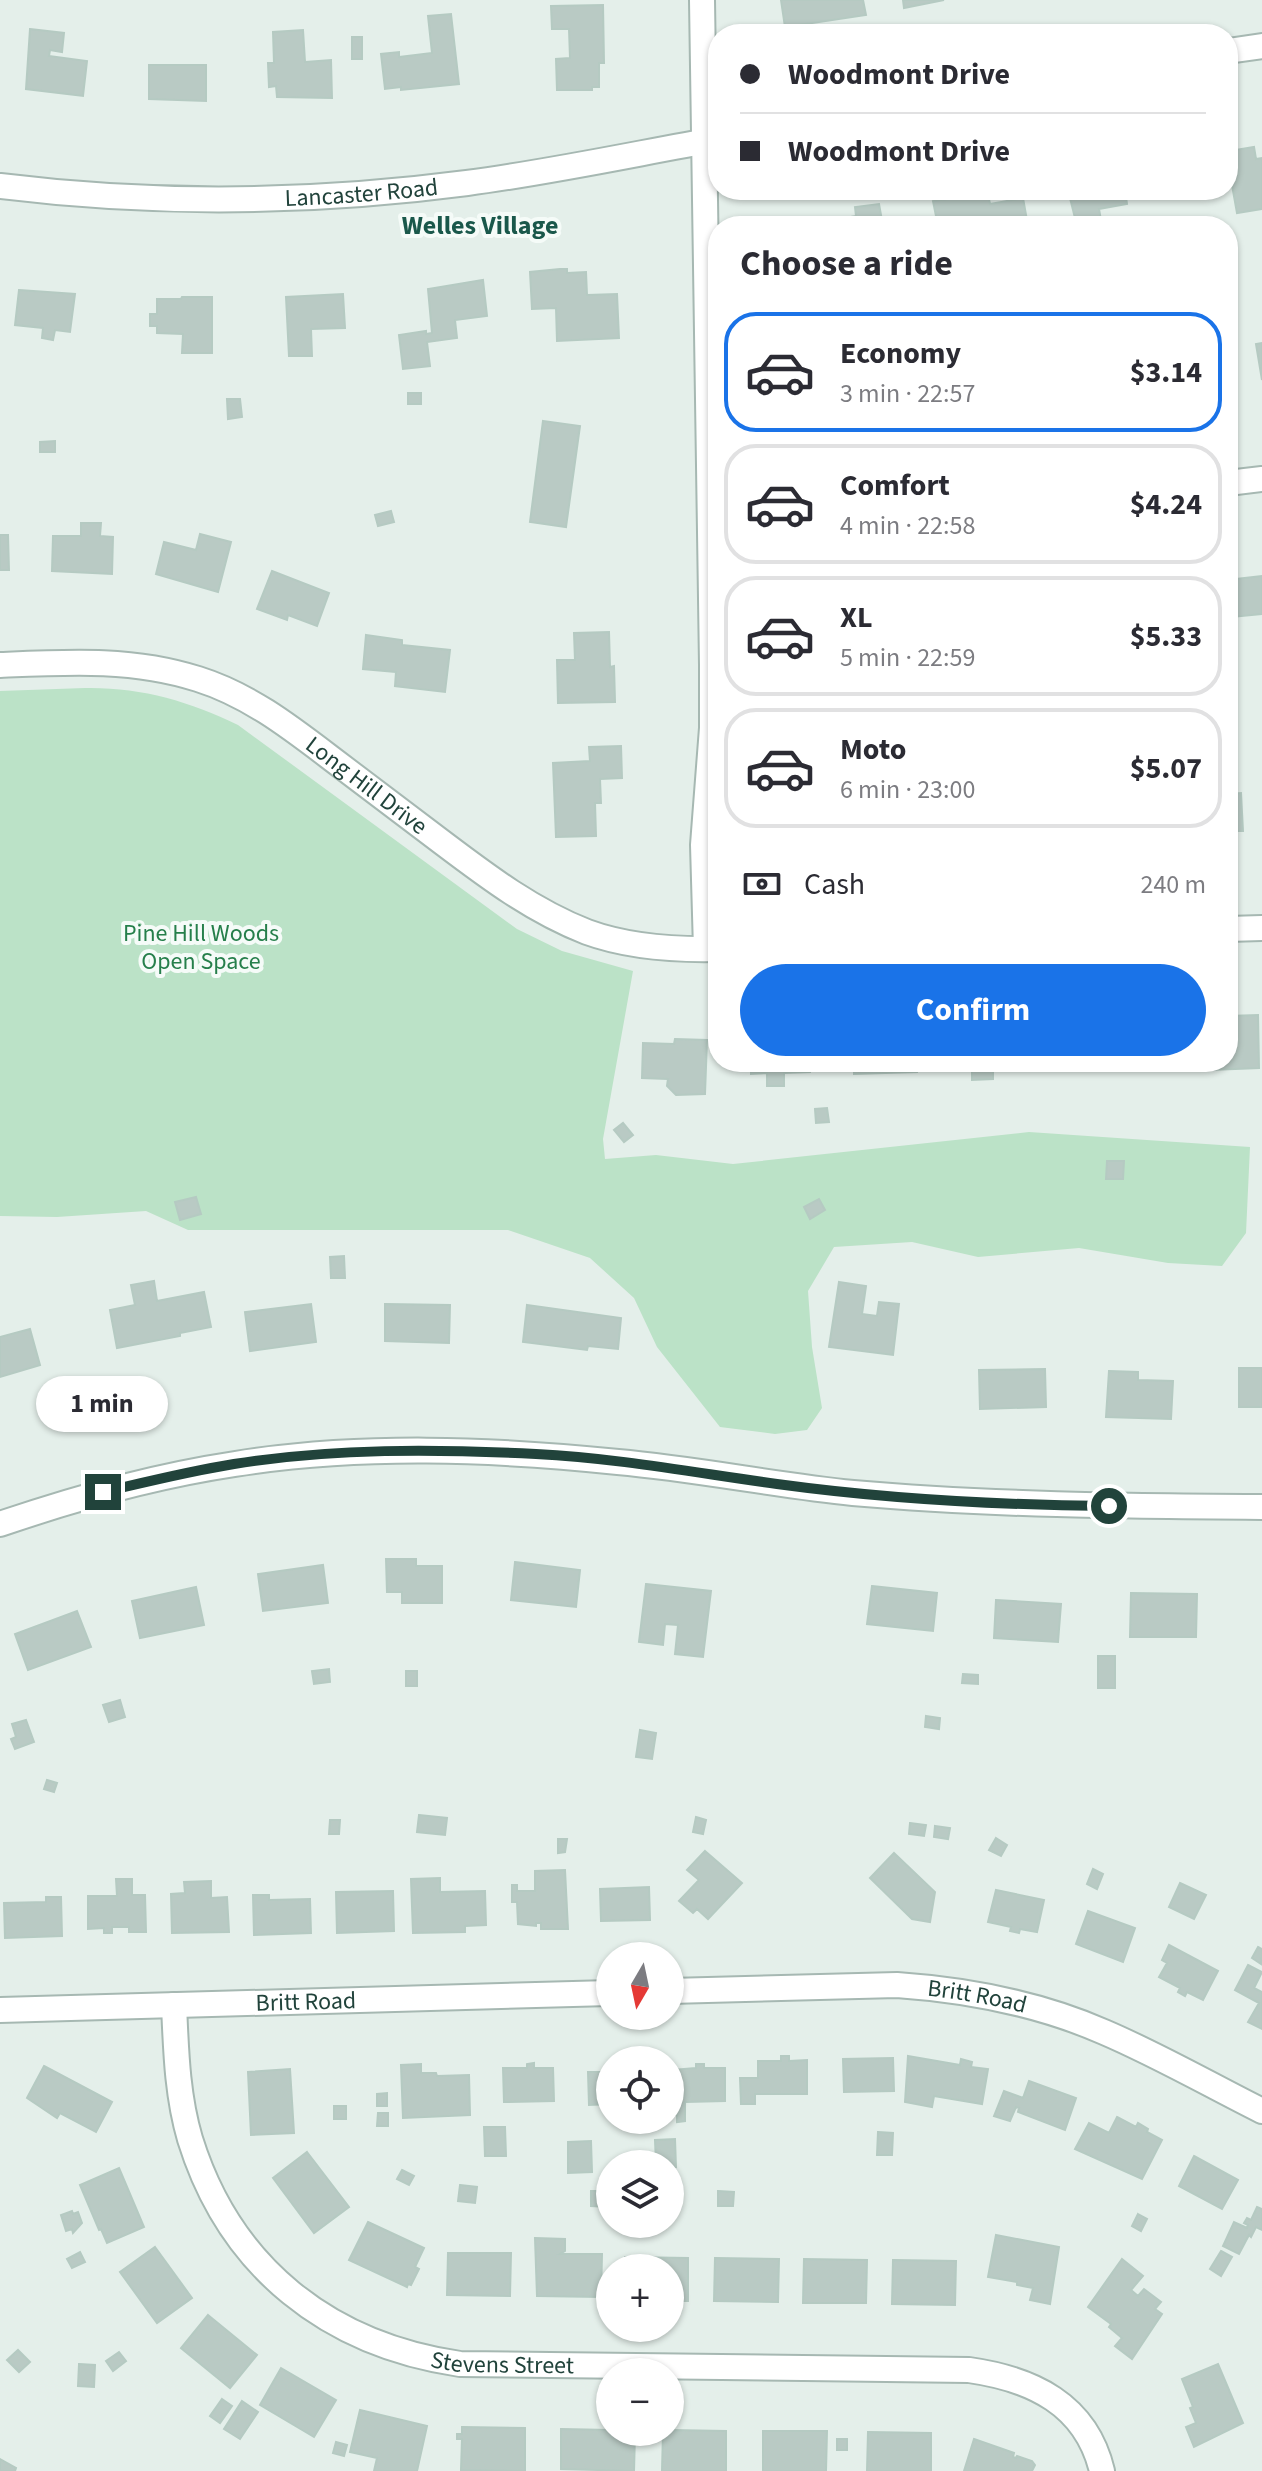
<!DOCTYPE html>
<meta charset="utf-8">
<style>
:root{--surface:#fff;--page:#f2f2f3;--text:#2b2b33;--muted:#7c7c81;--line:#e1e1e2;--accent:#1a73e8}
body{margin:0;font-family:"Source Sans 3",sans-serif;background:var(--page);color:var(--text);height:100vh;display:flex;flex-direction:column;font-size:30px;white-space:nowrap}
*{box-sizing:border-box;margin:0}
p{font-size:26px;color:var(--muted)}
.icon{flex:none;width:44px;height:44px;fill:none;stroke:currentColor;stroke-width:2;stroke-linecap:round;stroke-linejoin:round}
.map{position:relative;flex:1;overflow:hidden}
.drawer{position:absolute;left:708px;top:216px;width:530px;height:856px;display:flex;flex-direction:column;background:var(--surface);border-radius:32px;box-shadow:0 2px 6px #0004}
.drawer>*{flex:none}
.hud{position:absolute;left:708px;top:24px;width:530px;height:176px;border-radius:32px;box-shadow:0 2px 6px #0004;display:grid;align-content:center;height:176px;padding:0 32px;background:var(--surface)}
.needle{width:52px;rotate:189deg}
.fabs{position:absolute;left:596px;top:1942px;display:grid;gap:16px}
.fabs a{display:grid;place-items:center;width:88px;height:88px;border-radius:50%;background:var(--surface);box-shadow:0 2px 6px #0004;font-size:40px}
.end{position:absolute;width:36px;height:36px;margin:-18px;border:10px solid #21433b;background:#fff;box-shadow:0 0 0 4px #fff}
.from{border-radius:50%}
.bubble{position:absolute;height:56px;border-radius:28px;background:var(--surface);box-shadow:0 2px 6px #0004;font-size:26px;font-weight:700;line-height:56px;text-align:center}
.hud b{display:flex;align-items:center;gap:28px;height:76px;font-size:30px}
.hud b+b{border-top:2px solid var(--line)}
.hud i{width:20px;height:20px;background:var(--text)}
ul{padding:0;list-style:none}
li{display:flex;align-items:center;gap:24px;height:120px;margin:0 16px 12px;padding:0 16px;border:4px solid var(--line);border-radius:32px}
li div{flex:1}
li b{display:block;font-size:30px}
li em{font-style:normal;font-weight:700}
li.on{border-color:var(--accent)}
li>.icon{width:72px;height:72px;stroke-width:1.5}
h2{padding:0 32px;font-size:36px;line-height:96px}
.pay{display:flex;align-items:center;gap:20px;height:88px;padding:0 32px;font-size:30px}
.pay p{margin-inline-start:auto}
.primary-button{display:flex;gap:16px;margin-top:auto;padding:16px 32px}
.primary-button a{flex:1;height:92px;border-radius:48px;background:var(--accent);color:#fff;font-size:32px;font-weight:700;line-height:92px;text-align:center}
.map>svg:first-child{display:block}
</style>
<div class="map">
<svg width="1262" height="2471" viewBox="0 0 1262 2471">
<rect width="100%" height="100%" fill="#e4efea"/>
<!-- green -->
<path fill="#bbe2c7" d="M85,688C140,687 189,701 238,725L517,929L562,951L633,971L603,1139L605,1159L656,1155L733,1164L1029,1132L1250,1147L1246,1233L1222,1266L1168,1263L1079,1248L978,1257L912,1242L834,1247L808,1291L812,1347L822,1408L807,1430L775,1434L720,1427L657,1347L634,1298L590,1258L508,1230H188L146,1211L57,1217L0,1216V691Z"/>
<!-- building -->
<path fill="#b9cac4" stroke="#b5cac2" stroke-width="2" d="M781,0H863L866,15L785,27Z
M903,0H944L904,8Z
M603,5L604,63H599V87H592V90H557L556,59L570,58L569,29H552L551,6Z
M451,14L459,84L401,90V87L385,89L381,54L399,52V57L432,53L428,16Z
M30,29L64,33L62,52L50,50L49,56L87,61L83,96L26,89Z
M303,30L305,62L331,60L332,98L277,97L276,86L269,87L268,63H274L273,32Z
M352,37H362V59H352Z
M149,65H206V101L149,99Z
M1254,147L1256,159L1262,158V209L1237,213L1232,185L1228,186V149L1230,151Z
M1068,190H1125L1127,204L1099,209L1102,226H1077Z
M988,194L990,204L1023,198L1028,226H938L933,201Z
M879,204L883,226H802L856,216L855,207Z
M560,269H567V273L586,272L587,295L617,294L619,338L557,341L556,308L532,309L530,272Z
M483,280L487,316L455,320L457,338L427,342L430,366L403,369L399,335L426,331V334L432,333L428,289Z
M19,290L75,294L70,332L55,330L53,340L42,338L43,328L15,325Z
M343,294L345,328L311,329L312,356H289L286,297Z
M182,297H212V353H182L183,334L157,333V326H150V314H157V299H181Z
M1262,343V380L1256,344Z
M408,393H421V404H408Z
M227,399H240L242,417L228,419Z
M543,421L580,426L566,527L530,522Z
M55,441V452H40V442Z
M391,511L394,522L378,526L375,515Z
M81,523H101L100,536L113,537L112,574L52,571L53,536H81Z
M200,534L231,542L218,592L156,574L164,542L196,550Z
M0,535H8L9,570H0Z
M272,571L329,593L317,626L288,615L287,620L257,609Z
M1262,576V614L1232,617L1228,580Z
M609,632L610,667L614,666L615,702L558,703L557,660H575L574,633Z
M366,635L402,640V645L450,650L445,692L395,686L396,672L363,669Z
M621,746L622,778L600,779L601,803H595L596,836L556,837L553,763L590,761L589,747Z
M1241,793L1243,831H1228V794Z
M1258,1015L1259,1068L1186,1071L1185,1062H1228V1016Z
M675,1039L707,1040L705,1094L676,1095L667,1086L668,1079L642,1078L643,1043L674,1044Z
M751,1062H810V1072L784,1073V1086H767V1073L751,1074Z
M854,1062H917V1072L854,1074Z
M961,1062H1021V1064L993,1065V1079L972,1080V1066H961Z
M1065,1062H1139L1140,1067L1065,1070Z
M827,1108L829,1122L816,1123L815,1109Z
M623,1123L633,1135L624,1142L614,1130Z
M1107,1161H1124L1123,1179H1106Z
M196,1197L201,1214L180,1220L175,1202Z
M819,1199L825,1210L810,1219L804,1207Z
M344,1256L345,1278H331L330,1257Z
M154,1281L157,1301L204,1292L211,1327L180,1333V1336L117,1348L110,1310L135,1305L131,1285Z
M839,1282L866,1286L862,1314L877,1316L879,1302L899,1304L893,1355L829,1347Z
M311,1304L316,1342L250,1351L245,1312Z
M385,1304L450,1305L449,1343L385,1341Z
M527,1305L621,1318L618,1349L588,1346L587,1350L523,1342Z
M30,1329L40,1365L0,1377V1337Z
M1239,1368H1262V1407H1239Z
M1045,1369L1046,1407L980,1409L979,1370Z
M1109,1371L1138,1372V1380L1173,1381L1171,1419L1106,1417Z
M386,1559H416V1566H442V1603H402V1592H387Z
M515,1562L580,1570L576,1607L511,1600Z
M323,1565L328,1603L263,1611L258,1574Z
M646,1584L711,1591L703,1657L675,1654L678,1625L665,1624L663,1645L639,1642Z
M872,1586L937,1593L933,1631L867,1624Z
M196,1587L204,1625L140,1638L132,1601Z
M1131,1593L1197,1594L1196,1637H1130Z
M996,1600L1061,1604L1058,1642L994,1638Z
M77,1611L91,1647L28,1670L15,1634Z
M1098,1656H1115V1688H1098Z
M329,1669L330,1682L314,1684L312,1671Z
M406,1671H417V1686H406Z
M963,1674L978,1675V1684L962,1683Z
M120,1700L125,1717L109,1722L103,1705Z
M926,1716L940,1718L939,1729L925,1727Z
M26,1720L34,1742L15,1749L11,1739L16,1737L12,1724Z
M640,1730L656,1733L652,1759L636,1757Z
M47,1780L57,1783L54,1792L44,1789Z
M419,1815L447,1818L445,1835L417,1832Z
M696,1817L706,1820L703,1834L693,1832Z
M330,1820H340L339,1834H329Z
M910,1823L926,1825L924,1836L909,1834Z
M935,1826L950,1828L948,1839L934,1837Z
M996,1838L1007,1845L1001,1856L989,1850Z
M558,1839H567L565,1852L558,1853Z
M705,1851L742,1883L708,1919L697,1909L693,1913L679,1901L699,1880L687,1870Z
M894,1853L935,1892L930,1922L912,1919L870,1878Z
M1093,1869L1103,1874L1097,1889L1087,1884Z
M565,1870L568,1929H541V1923H536V1926L518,1924L517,1902H512V1885H517V1891H535V1871Z
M440,1878V1892L485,1891L486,1925L465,1926V1932L413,1933L411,1879Z
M116,1879H132V1895H145L146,1932H129V1927H112V1933H104V1928L88,1929V1896H117Z
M211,1881V1898L227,1897L229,1932L172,1933L171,1894L185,1893L184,1882Z
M1180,1883L1206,1895L1194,1919L1169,1907Z
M649,1887L650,1920L601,1921L600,1889Z
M996,1890L1044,1900L1037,1932L1020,1929L1019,1933L1010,1931L1011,1927L988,1922Z
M393,1891L394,1931L337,1933L336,1892Z
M253,1895H269V1900L310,1899L311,1933L254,1935Z
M46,1897H61L62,1936L5,1938L4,1903L46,1902Z
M1088,1911L1135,1928L1123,1962L1076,1944Z
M1169,1945L1218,1971L1203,2000L1187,1992L1185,1996L1178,1992L1180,1988L1159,1977L1167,1963L1162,1960Z
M1258,1947L1262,1949L1261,1964L1252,1958Z
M1248,1965L1262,1972L1254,1988L1262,1992V2029L1248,2022L1259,2003L1235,1990Z
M781,2056H789V2061L807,2060V2094H755V2104H741L740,2078H758V2061H781Z
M908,2056L960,2065L961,2059L972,2062L971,2067L988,2069L982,2104L934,2096L932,2107L905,2102Z
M893,2058L894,2091L844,2092L843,2059Z
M534,2063V2068H553L554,2101L504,2102L503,2068H527V2064Z
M421,2064V2073H436L437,2076L469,2075L470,2115L403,2118L401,2065Z
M696,2064H704V2068H725V2101L685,2102V2121L677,2122V2115H670V2085H673V2070L696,2068Z
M44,2066L112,2102L96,2132L60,2113L57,2118L27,2098Z
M290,2069L294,2133L251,2135L248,2072Z
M588,2072H610V2104L589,2105Z
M1029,2081L1076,2098L1065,2130L1018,2112L1019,2108L1016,2107L1010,2121L994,2116L1004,2091L1023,2098Z
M387,2093V2106H377V2094Z
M334,2106H346V2119H334Z
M378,2113H388V2126H377Z
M1117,2117L1136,2127L1138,2123L1148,2129L1147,2132L1162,2140L1142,2179L1075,2149L1089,2123L1109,2133Z
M484,2127H505L506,2156H485Z
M878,2132L893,2133L892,2155H877Z
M675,2139L676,2167L656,2164L655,2140Z
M591,2141L592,2172L568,2173V2142Z
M307,2152L349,2207L314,2233L273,2178Z
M1194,2156L1238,2180L1222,2209L1179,2186Z
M119,2168L144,2227L107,2243L101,2229L99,2230L80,2185Z
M402,2170L414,2176L409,2185L397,2179Z
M460,2185L477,2187L475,2203L458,2201Z
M591,2191H609L608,2207L591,2206Z
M718,2191L734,2192L733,2206H718Z
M1257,2207L1262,2209V2230L1256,2227L1251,2237L1249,2235L1239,2254L1223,2246L1234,2222L1247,2228L1248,2225L1244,2223L1247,2218L1251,2220Z
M72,2211L73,2214L78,2212L82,2223L73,2233L72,2229L66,2231L61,2215Z
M1138,2214L1147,2219L1141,2231L1132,2226Z
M368,2222L424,2248L415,2267L419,2269L411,2285L408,2284L407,2287L349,2260Z
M996,2235L1059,2247L1050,2304L1030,2300L1033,2288L1017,2285V2282L988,2277Z
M535,2238L565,2239V2251L560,2254H602L601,2297L537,2296Z
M155,2247L192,2298L157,2323L120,2272Z
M1221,2251L1232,2257L1221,2276L1210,2269Z
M80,2252L85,2262L72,2268L67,2259Z
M448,2253H511L510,2296L447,2295Z
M625,2257L688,2258V2301H670V2268H625Z
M715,2258L779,2259L778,2302L714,2301Z
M804,2259L867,2260L866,2303H803Z
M1122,2259L1143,2276L1131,2290L1138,2296L1144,2289L1161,2302L1155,2309L1162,2314L1132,2359L1115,2346L1122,2338L1109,2327L1111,2324L1088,2307Z
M893,2260L956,2261L955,2305L892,2304Z
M208,2315L257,2355L230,2388L181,2348Z
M18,2350L30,2362L19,2372L7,2360Z
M119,2352L126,2361L113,2371L106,2361Z
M79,2364L95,2365L94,2387L78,2386Z
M1218,2364L1243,2423L1194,2447L1186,2427L1196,2423L1190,2408L1193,2407L1182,2379Z
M281,2368L336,2400L314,2437L260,2405Z
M222,2399L232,2406L220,2423L210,2416Z
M242,2401L258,2412L240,2439L224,2429Z
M360,2410L427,2426L417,2471H374L377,2458L350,2452Z
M462,2427L525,2428V2471L461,2470L462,2439H457V2434H462Z
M561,2429L610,2430L611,2434H635L634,2471L561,2469Z
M670,2430L726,2431V2471H662L663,2432H670Z
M763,2431H827L826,2471H763Z
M868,2432L931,2433V2471H867Z
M837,2439H847V2450H837Z
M974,2439L1014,2453L1013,2457L1016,2458L1017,2456L1032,2461L1035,2465L1032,2471H964Z
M336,2442L347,2445L344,2456L333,2453Z
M0,2459L16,2468L15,2471H0Z"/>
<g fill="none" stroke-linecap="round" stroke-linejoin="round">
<!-- minor casing -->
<g stroke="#a6b8b2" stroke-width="28">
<g id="minor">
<path d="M702,0L712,665V728L703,845L706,949"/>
<path d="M1228,51L1262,46"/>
<path id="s1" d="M0,186C153,205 314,203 467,183C551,172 634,154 718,139"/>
<path d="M1228,483L1262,479"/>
<path id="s2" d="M0,665C67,662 133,658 198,679C249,695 290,727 332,759C369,787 406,815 443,843C488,877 533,911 587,932C628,947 675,950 718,949"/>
<path d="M1228,929L1262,928"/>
<path d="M0,1524C76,1498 155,1476 235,1464C361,1444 492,1449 618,1462C697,1469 774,1485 853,1493C989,1505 1125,1506 1262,1507"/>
<path id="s3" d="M670,1991L897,1985C968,1990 1038,2003 1104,2032C1158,2055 1210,2085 1262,2111"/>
<path id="s4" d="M174,2005C176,2050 177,2095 190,2139C230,2268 329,2345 460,2364L969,2370C1032,2379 1086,2404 1102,2471"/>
<path id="s5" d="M0,2010L610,1993"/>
</g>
</g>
<!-- minor -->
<use href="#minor" stroke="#fff" stroke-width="24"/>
</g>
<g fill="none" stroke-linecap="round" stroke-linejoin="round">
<!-- route -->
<path stroke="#21433b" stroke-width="10" d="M103,1492C146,1482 190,1471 234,1464C333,1448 436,1449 536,1454C617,1458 697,1473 777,1484C887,1499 998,1505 1109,1506"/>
</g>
<g text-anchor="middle" stroke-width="8" stroke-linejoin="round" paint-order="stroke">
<!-- street labels -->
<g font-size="24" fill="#21433b" stroke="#f5fbf8">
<text dy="8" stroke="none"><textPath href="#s1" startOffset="362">Lancaster Road</textPath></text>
<text dy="8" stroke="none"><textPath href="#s2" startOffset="400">Long Hill Drive</textPath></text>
<text dy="8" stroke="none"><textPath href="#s3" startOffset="308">Britt Road</textPath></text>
<text dy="8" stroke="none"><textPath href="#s5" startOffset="306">Britt Road</textPath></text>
<text dy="8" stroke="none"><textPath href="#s4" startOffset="550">Stevens Street</textPath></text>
</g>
<!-- park labels -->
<g font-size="24" fill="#267f4b" stroke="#f5fbf8">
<text x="201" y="941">Pine Hill Woods<tspan x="201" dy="28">Open Space</tspan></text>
</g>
<!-- neighbourhood labels -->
<g font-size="26" font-weight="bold" fill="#1a584b" stroke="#f5fbf8">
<text x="480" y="234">Welles Village</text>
</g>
</g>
</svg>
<div class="fabs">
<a><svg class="needle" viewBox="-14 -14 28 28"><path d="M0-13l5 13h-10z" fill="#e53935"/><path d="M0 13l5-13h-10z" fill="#7c7c81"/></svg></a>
<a><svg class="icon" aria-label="locate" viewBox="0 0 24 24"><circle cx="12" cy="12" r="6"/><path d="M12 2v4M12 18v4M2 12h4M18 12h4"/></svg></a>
<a><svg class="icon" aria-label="layers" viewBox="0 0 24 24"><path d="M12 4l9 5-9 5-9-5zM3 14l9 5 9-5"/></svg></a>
<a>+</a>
<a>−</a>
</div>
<i class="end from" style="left:1109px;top:1506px"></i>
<i class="end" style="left:103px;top:1492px"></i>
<div class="bubble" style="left:36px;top:1376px;width:132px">1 min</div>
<div class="hud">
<b><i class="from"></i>Woodmont Drive</b>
<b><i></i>Woodmont Drive</b>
</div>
<section class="drawer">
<h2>Choose a ride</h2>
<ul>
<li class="on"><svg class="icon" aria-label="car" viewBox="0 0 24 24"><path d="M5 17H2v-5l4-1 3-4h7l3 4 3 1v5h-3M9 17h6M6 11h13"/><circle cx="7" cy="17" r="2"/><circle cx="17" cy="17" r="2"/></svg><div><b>Economy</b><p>3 min · 22:57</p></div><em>$3.14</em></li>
<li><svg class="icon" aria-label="car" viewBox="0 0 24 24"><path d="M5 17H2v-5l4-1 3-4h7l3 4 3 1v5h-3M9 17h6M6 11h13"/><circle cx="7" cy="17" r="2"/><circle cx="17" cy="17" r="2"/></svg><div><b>Comfort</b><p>4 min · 22:58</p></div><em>$4.24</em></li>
<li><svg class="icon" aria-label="car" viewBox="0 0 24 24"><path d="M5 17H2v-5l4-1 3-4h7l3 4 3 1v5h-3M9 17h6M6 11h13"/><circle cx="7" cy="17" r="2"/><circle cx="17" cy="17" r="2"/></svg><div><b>XL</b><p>5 min · 22:59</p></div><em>$5.33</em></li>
<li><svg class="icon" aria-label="car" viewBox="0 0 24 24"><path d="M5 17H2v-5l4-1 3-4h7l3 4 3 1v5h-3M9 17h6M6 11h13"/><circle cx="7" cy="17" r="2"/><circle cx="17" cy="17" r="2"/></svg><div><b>Moto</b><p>6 min · 23:00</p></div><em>$5.07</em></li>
</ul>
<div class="pay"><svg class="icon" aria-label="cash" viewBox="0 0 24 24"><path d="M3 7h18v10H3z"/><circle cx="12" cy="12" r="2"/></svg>Cash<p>240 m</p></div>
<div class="primary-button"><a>Confirm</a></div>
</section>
</div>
